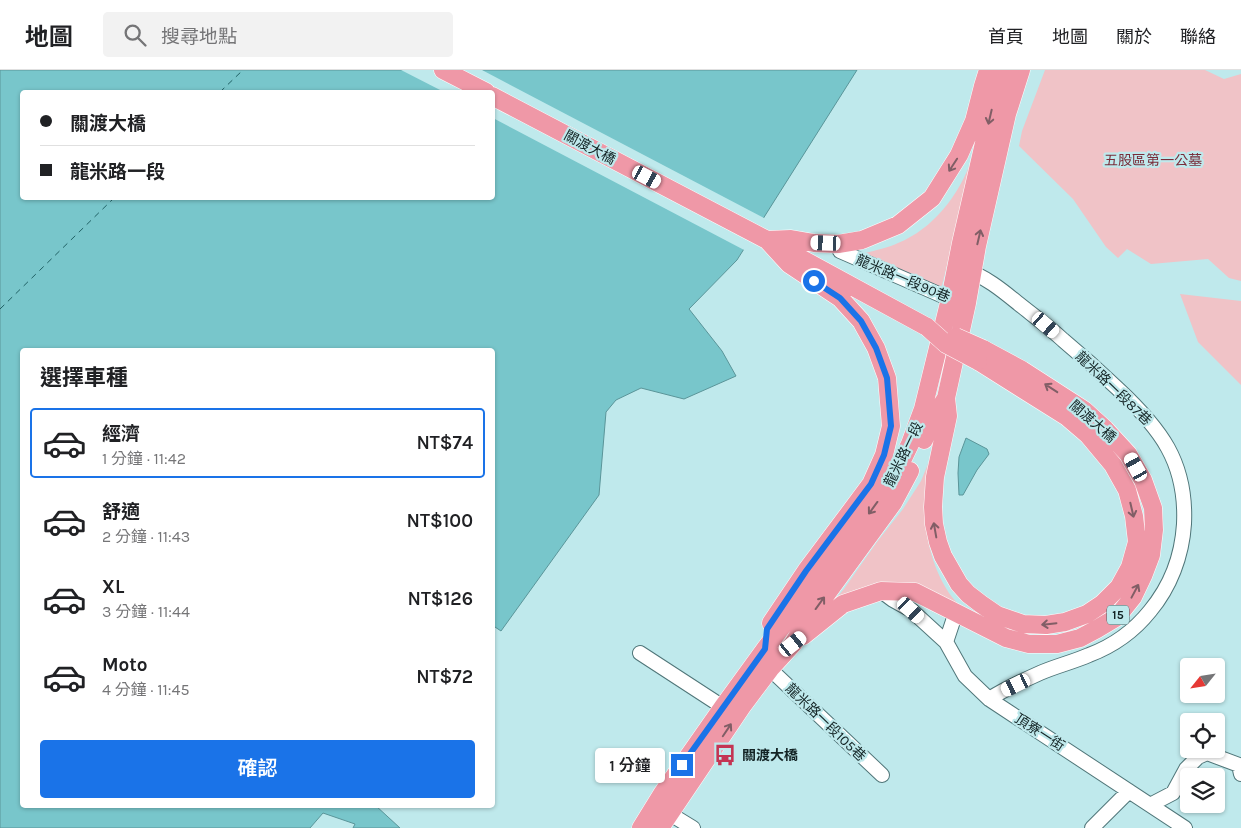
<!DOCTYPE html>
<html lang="zh-TW">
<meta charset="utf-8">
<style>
:root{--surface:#fff;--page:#f2f2f2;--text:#202124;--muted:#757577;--line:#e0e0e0;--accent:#1a73e8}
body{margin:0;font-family:Karla,"Noto Sans TC",sans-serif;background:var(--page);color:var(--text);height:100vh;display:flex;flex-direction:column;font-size:19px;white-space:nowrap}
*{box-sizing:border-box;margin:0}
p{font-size:16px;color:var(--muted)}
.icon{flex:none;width:28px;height:28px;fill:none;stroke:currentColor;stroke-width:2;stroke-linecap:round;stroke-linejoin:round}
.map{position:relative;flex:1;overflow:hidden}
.panel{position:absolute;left:20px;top:278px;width:475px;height:460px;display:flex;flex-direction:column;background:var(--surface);border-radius:5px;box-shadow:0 1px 4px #0004}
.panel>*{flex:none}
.banner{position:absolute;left:20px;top:20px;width:475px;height:110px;border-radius:5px;box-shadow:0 1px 4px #0004;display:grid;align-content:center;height:110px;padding:0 20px;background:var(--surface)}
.needle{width:32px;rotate:240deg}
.fabs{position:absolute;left:1180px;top:588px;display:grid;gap:10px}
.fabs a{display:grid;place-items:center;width:45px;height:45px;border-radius:5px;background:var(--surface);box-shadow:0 1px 4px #0004;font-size:25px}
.end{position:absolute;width:22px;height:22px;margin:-11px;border:6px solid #1a73e8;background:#fff;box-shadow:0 0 0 2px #fff}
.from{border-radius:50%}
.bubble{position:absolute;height:35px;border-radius:5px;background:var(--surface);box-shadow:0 1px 4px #0004;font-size:16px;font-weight:600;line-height:35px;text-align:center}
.car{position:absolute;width:15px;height:30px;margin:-15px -8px;border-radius:6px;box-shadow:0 0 4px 1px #0007;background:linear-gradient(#fff 24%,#345 0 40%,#fff 0 76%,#345 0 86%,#fff 0)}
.banner b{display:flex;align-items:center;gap:18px;height:48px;font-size:19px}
.banner b+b{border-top:1px solid var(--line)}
.banner i{width:12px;height:12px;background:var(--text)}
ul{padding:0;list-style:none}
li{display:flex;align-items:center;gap:15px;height:70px;margin:0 10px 8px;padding:0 10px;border:2px solid transparent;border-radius:5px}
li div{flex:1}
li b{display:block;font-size:19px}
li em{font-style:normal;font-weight:600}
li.selected{border-color:var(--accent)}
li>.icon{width:45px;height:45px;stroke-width:1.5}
h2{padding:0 20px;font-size:22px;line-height:60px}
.primary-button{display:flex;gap:10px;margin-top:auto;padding:10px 20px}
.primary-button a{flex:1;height:58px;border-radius:5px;background:var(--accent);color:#fff;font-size:20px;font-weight:600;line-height:58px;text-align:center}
header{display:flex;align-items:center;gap:30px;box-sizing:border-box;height:70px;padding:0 25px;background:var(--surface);border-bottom:1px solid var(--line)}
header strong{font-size:24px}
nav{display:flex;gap:28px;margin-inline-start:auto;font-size:18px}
.search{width:350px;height:45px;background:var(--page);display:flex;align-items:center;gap:12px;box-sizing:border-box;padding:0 18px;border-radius:5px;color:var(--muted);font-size:19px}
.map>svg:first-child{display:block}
</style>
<header>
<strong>地圖</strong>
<div class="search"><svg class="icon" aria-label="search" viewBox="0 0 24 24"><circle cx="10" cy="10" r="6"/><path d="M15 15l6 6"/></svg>搜尋地點</div>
<nav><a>首頁</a><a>地圖</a><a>關於</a><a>聯絡</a></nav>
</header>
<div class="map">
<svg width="1241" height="758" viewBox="0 0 1241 758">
<rect width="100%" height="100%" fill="#bfe9ec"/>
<!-- green -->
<path fill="#f0c3c7" d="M1045,0H1205L1224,9L1241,4V211L1229,208L1208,189L1151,194L1127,179L1118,188L1106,177L1073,129L1019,76L1022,61Z
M971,91L973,94L941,219L865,183C876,180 888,178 898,173C933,159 959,125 971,91Z
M1180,224L1241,231V315L1198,272Z
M930,389C928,405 925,423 925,439C925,469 934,503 952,527C956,532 961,537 965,541L906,516L822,545L844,519L877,472L903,439L921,411Z"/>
<!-- water -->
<path fill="#78c6cb" stroke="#5a9599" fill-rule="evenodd" d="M0,0H857L737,190L689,239L722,281L736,306L684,329L641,318L616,330L606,342L599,425L501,561L492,555V280H22V735H375L400,758H353L355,754L323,743L310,758H0ZM22,22H492V128H22Z
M966,368L987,379L989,384L977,400L963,425H959L958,403L959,387Z"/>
<!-- pier -->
<path fill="#bfe9ec" d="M401,0H482L766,149L746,181L493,48L492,22H444Z"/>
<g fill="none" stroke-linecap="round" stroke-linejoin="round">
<!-- ferry -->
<path stroke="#206165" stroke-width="1" stroke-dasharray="6 5" stroke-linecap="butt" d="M220,22L243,0
M0,239L114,128"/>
<!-- minor casing -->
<g stroke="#507679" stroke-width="16">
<path id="minor" d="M840,181L950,229L959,231
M965,200C985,206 1003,221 1019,234C1034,246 1049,257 1063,270C1081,285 1099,301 1117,318C1160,358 1187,392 1184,454C1182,486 1170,517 1150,541C1134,561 1113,576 1089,585C1073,592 1056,596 1040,603C1022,611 1005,619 989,629
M881,521L893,530L911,540L946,572
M956,542L946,572L965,606L989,629L1185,758
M640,583L723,637
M770,599L882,705
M1150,735L1173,723L1186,699L1198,687L1207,683L1239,695L1241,704
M662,739L693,758
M1092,758L1129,721"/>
</g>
<!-- major casing -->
<g stroke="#fff" stroke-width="19">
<path id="major" d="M443,0L486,22
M492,26L767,170L927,257
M767,170L789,194L840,228L861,251L876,278L887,308L891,356L884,385L871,414L806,501L771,553
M767,170L791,169L814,173L838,174L862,170L898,155L932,128L959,85L974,51L983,16L988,0
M946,328L948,346L935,407L933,437L934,454L938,472L943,486L959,514L968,524L981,534L997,545L1023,554L1046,555L1065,552L1087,544L1102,534L1119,517L1130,497L1137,472L1134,446L1127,420L1113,395L1088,365L1067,347L978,291
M924,370L932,350L946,328L967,233L977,176L1007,44L1021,0
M803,566L843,534L881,521L915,522L1006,568L1029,574H1057L1080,568L1097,559L1117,547L1133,527L1143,506L1151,485L1154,460L1153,438L1143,410L1128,384L1105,359L1084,340L1022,300L983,279
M641,758L662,724L723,637L765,579L882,426L897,401L910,374L923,339L950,229L961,173L993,34L1003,0
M660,758L743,635L770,599L793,574L804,555L893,433L910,401"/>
</g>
<!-- minor -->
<use href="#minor" stroke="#fff" stroke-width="14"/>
<!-- major -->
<use href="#major" stroke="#ef98a7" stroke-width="18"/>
<!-- major-bridge casing -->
<g stroke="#fff" stroke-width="19" stroke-linecap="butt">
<path id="major-bridge" d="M927,257L946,274L978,291
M956,267L983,279"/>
</g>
<!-- major-bridge -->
<use href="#major-bridge" stroke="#ef98a7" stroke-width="18"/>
</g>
<!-- one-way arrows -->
<defs><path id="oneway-shaft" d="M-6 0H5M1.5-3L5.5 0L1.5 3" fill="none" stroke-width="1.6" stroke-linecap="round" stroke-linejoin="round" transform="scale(1.25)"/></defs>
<g stroke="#815e66">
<use href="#oneway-shaft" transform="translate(990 47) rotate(103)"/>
<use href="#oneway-shaft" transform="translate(953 95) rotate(123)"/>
<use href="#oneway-shaft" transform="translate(979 167) rotate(-77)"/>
<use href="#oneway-shaft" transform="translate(1051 318) rotate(-147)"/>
<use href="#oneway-shaft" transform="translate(873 438) rotate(126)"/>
<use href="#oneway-shaft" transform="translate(1132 440) rotate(77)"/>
<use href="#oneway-shaft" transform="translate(935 460) rotate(-100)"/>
<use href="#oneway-shaft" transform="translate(1135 521) rotate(-62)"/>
<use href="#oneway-shaft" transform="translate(820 533) rotate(-54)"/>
<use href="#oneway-shaft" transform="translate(1049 554) rotate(174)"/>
<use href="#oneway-shaft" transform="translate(727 660) rotate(-56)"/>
</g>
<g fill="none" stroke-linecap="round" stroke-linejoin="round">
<!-- route -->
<path stroke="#1a73e8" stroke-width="6" d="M682,695L765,579L767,559L806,501L871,414L884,385L891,356L887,308L876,278L861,251L840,228L814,211"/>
</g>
<!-- icons -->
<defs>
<g id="bus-bare" transform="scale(1.725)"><path d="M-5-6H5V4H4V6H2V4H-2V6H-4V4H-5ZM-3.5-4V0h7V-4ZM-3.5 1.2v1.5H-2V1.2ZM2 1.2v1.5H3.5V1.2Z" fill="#c43453" stroke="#bfe9ec" stroke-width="2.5" paint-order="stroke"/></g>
</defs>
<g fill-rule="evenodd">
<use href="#bus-bare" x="725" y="685"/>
</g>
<g text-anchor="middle" stroke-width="4.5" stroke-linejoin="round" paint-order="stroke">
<!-- shield labels -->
<rect fill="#bfe9ec" stroke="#475e60" stroke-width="1" x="1107" y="535.5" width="22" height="19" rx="4"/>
<g font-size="12" font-weight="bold" fill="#132324">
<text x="1118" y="549">15</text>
</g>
<!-- street labels -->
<g font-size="14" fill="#132324" stroke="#bfe9ec">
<text transform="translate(590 77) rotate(28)" y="5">關渡大橋</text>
<text transform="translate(903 208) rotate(23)" y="5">龍米路一段90巷</text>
<text transform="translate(1114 318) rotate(44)" y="5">龍米路一段87巷</text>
<text transform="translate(1093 351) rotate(41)" y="5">關渡大橋</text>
<text transform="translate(903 384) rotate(-64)" y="5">龍米路一段</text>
<text transform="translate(826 652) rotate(44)" y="5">龍米路一段105巷</text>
<text transform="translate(1040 662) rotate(33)" y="5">頂寮一街</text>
</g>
<!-- park labels -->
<g font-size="14" fill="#792c39" stroke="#bfe9ec">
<text x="1153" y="95">五股區第一公墓</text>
</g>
<!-- poi labels -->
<g font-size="14" font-weight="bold" fill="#132324" stroke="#bfe9ec" text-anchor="start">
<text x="742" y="690">關渡大橋</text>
</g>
</g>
</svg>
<div class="fabs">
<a><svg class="needle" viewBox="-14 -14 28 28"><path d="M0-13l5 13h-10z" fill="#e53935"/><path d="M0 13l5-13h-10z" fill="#757577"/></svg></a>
<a><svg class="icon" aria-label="locate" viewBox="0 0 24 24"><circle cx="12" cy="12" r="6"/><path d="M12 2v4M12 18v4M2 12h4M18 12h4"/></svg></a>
<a><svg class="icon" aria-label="layers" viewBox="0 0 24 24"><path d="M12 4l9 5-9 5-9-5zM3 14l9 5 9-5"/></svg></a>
</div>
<i class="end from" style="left:814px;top:211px"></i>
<i class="end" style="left:682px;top:695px"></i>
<div class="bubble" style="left:595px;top:678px;width:70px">1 分鐘</div>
<i class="car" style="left:647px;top:107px;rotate:118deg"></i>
<i class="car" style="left:826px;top:173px;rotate:272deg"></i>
<i class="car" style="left:1046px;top:255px;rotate:131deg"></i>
<i class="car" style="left:1136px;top:397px;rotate:331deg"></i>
<i class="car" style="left:911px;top:540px;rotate:133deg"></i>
<i class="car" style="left:793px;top:574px;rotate:51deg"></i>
<i class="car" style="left:1016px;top:615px;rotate:244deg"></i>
<div class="banner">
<b><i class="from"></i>關渡大橋</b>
<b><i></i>龍米路一段</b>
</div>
<section class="panel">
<h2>選擇車種</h2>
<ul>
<li class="selected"><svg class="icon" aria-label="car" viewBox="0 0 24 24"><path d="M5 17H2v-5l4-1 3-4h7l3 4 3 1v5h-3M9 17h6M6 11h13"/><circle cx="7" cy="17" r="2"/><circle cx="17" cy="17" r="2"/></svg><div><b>經濟</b><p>1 分鐘 · 11:42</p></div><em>NT$74</em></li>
<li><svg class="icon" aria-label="car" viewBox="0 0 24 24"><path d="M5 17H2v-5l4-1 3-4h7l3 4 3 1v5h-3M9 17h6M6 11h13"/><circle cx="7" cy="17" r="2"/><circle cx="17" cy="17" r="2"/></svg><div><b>舒適</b><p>2 分鐘 · 11:43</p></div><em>NT$100</em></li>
<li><svg class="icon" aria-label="car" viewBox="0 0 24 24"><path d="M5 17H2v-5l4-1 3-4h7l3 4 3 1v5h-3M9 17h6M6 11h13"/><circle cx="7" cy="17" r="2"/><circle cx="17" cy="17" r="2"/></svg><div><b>XL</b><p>3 分鐘 · 11:44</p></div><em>NT$126</em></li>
<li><svg class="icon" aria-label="car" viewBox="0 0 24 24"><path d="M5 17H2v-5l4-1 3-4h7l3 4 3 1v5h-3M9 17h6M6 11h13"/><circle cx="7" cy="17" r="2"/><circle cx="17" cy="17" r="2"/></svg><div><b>Moto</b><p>4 分鐘 · 11:45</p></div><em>NT$72</em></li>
</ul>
<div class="primary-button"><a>確認</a></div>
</section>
</div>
